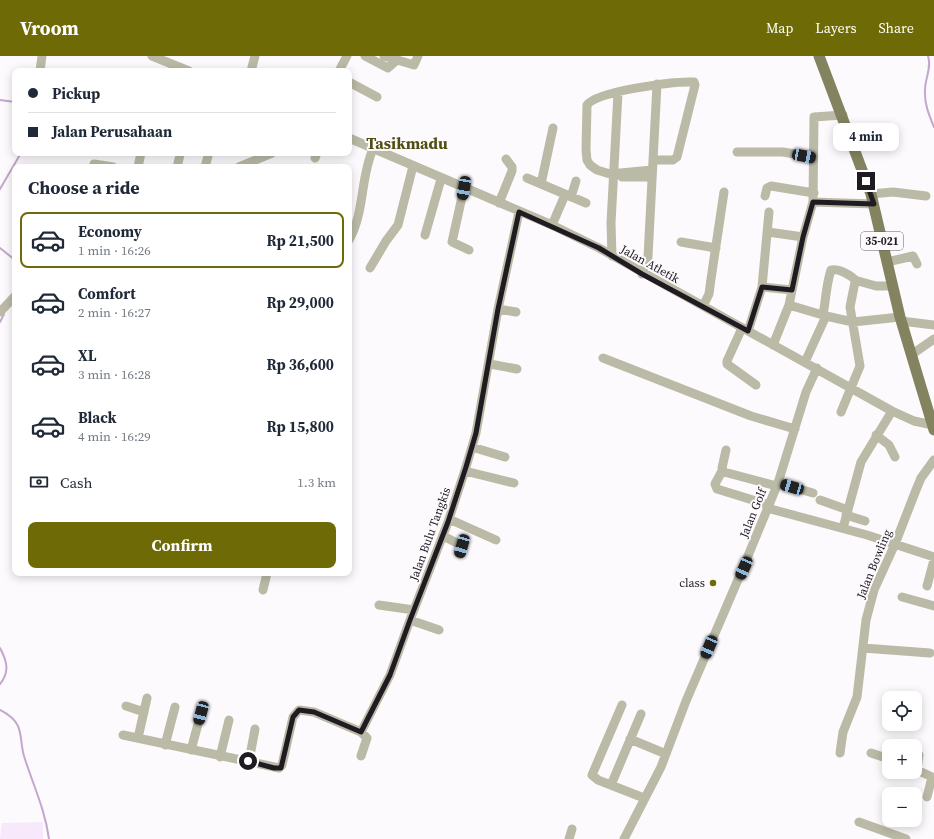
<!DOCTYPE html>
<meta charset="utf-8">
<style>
:root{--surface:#fff;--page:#f2f2f3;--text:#1f2937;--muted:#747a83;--line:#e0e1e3;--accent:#6e6a06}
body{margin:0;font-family:"Source Serif 4",serif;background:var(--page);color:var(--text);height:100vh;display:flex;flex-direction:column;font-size:15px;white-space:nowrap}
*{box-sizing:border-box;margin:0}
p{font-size:13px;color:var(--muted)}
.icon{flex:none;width:22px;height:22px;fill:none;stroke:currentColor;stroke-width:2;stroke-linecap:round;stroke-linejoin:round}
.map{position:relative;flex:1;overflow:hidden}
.drawer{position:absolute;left:12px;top:108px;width:340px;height:412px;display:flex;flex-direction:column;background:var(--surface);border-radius:8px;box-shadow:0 2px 10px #0003}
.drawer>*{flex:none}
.top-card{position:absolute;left:12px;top:12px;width:340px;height:88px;border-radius:8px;box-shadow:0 2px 10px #0003;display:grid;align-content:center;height:88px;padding:0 16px;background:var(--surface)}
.tools{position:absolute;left:882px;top:635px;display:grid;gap:8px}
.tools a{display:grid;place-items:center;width:40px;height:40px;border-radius:8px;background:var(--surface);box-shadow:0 2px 10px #0003;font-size:20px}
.end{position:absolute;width:18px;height:18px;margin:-9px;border:5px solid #201b22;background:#fff;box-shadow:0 0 0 2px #fff}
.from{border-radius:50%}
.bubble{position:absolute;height:28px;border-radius:8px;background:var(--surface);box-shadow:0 2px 10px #0003;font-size:13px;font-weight:700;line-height:28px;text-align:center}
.car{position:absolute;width:12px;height:24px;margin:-12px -6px;border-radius:5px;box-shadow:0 0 3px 1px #0007;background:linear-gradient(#222 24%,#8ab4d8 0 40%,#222 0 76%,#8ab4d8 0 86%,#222 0)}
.top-card b{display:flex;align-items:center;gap:14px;height:38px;font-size:15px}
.top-card b+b{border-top:1px solid var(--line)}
.top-card i{width:10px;height:10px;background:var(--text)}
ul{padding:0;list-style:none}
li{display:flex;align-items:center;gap:12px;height:56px;margin:0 8px 6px;padding:0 8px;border:2px solid transparent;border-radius:8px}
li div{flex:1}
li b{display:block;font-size:15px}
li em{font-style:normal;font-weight:700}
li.on{border-color:var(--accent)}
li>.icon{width:36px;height:36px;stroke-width:1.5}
h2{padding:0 16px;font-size:18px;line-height:48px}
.pay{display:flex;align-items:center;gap:10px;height:44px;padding:0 16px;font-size:15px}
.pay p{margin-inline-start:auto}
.primary-button{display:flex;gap:8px;margin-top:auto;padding:8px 16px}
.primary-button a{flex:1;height:46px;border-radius:8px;background:var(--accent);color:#fff;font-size:16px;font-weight:700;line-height:46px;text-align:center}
header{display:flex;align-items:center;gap:24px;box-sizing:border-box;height:56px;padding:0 20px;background:var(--accent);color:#fff}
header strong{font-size:19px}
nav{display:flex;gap:22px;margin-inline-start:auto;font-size:14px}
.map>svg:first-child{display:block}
</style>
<header>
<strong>Vroom</strong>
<nav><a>Map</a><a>Layers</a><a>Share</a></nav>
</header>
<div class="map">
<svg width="934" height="783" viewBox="0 0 934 783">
<rect width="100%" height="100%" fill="#fdfafe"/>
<!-- built -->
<path fill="#f7e8fc" d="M43,766V783H0L2,767Z"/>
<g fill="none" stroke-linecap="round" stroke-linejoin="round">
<!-- stream -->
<path stroke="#c3a7cc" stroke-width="2" d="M928,0C932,12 925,22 925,34C924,47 929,59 934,71
M0,44L15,46
M0,133L21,97
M0,192L15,204
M0,266L4,258
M0,592C7,605 10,616 0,628
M0,654C8,658 14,662 18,670C22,679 21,691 24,700C33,729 45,753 49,783"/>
<!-- minor -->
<path stroke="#babaa6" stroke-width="9" d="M152,0L189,15
M365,0L388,12L397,4
M384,0L414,9L418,0
M40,15L42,0
M251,15L255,0
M339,15L347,0
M349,26L377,41
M349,82L552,169L599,192L892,355L914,365L933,369
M737,96H783L813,101
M315,102L317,97
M94,108L113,111
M138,111L141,97
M177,111L180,99
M205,111L208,100
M239,111L272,97
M652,114L610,118L597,114L590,109L587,104L586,94L587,49C597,35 675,25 694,26L695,29L677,101L673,104H653
M622,121H652
M527,122L586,147
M541,128L553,72
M464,132L452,186L469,194
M871,138L893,136L926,140
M765,140L767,132L771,130L814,137
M571,141L576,125
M813,146L874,148
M499,147L512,115V111L506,103
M552,169L565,139
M768,176L803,181
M425,179L441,123
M349,184C365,156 360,122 373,93
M681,186L716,192
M612,200L611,167L618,37
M887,206L913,200L917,208
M370,212L386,185L398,169L413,110
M642,218L648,201L657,28
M762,231L792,234
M789,249L826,260L853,266L900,261
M703,250L709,238L711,223L724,136
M498,253L516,256
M0,256L15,240
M823,259C826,243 826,229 831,214C838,212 851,219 856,225
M901,265L934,269
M742,272L727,305V308L756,329
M748,275L762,231L769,156
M773,289L789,249L803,181L813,146L814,61L843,59
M911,299L934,283
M603,302L751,360L795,373
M805,306L826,260
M490,308L517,313
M841,356L860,310L850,251L855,226L858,225L876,230H893
M876,379L889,389L895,401
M472,391L505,401
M726,394L722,412L724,416L777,430
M465,415L514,427
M722,415L715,428L717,433L769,449
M778,427L813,437
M820,444L848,454
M767,452L867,479L934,501
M846,459L865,465
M449,463L496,484
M843,472L861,406L892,355
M443,480L461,489L460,498
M927,530L934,504
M263,534L267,517
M902,541L934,550
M379,549L414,554
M410,564L439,574
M863,592L930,597
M622,649L592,719L598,724L644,742
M126,650L144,656
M361,676L367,682L361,700
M123,679L279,712L282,709L293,661L299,654L314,656L361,676L390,619L410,564L448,466L466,411L476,377L498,253L519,156
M138,682L147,642
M630,683L666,698
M892,688L896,690
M165,689L175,651
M191,694L201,657
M840,697L843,676L857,641L866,564L874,534L895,488L916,434L921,422L934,404
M871,697L889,703
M915,697L919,699L917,713
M220,701L229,664
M249,705L255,673
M915,713L934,722
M611,729L641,658
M927,741L932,721
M859,766L906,783
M569,783L572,773
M624,783L661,711L686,645L743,512L778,427L806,336L817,312"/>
<!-- major -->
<path stroke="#83835f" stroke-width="11" d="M819,0L871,138L900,261L934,374"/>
</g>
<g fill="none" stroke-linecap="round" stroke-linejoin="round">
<!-- route -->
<path stroke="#201b22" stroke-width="5" d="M248,705L274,712H281L293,661L299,654L314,656L361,676L390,619L410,564L448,466L466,411L476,377L498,253L519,156L599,192L642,218L748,275L762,231L792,234L803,181L813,146L874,148L866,125"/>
</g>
<!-- markers -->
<circle fill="#6e6a06" stroke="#fdfafe" stroke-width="1.5" cx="713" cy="527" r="4"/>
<g text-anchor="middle" stroke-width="4" stroke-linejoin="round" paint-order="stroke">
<!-- shield labels -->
<rect fill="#fdfafe" stroke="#625e64" stroke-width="1" x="861" y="176" width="42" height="18" rx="3"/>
<g font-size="11" font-weight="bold" fill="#201b22">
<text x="882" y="189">35-021</text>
</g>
<!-- street labels -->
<g font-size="12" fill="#201b22" stroke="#fdfafe">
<text transform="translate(650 208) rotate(29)" y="4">Jalan Atletik</text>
<text transform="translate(753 457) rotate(-68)" y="4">Jalan Golf</text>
<text transform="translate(430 478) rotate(-70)" y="4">Jalan Bulu Tangkis</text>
<text transform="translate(874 508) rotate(-68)" y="4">Jalan Bowling</text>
</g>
<!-- poi labels -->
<g font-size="12" fill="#201b22" stroke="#fdfafe" text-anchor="end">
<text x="705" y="531">class</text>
</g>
<!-- district labels -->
<g font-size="16" font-weight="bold" fill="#504e10" stroke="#fdfafe">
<text x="407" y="93">Tasikmadu</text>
</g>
</g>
</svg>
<div class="tools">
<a><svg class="icon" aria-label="locate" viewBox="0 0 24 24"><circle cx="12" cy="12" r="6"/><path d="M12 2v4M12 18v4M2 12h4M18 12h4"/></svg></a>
<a>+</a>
<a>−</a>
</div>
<i class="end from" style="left:248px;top:705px"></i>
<i class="end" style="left:866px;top:125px"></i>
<div class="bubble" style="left:833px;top:67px;width:66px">4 min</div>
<i class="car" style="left:804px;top:100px;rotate:101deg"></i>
<i class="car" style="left:464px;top:132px;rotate:190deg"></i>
<i class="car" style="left:792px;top:431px;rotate:286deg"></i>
<i class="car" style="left:462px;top:490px;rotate:196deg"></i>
<i class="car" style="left:744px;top:512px;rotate:204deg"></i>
<i class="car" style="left:709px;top:591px;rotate:203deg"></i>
<i class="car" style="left:201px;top:657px;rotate:195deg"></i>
<div class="top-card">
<b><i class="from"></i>Pickup</b>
<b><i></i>Jalan Perusahaan</b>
</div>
<section class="drawer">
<h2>Choose a ride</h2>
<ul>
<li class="on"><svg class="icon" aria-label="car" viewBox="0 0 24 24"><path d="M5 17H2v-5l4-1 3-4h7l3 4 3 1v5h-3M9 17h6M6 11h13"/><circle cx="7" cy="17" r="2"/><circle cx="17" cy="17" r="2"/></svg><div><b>Economy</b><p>1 min · 16:26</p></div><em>Rp 21,500</em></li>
<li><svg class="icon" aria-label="car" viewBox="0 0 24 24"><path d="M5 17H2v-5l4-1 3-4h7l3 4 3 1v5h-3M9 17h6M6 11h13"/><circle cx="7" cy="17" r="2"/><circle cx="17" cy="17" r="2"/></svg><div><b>Comfort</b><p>2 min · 16:27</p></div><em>Rp 29,000</em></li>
<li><svg class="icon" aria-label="car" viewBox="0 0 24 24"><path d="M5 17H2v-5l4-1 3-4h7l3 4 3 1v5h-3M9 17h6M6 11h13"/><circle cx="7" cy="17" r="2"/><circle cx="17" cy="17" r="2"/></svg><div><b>XL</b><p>3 min · 16:28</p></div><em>Rp 36,600</em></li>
<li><svg class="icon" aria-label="car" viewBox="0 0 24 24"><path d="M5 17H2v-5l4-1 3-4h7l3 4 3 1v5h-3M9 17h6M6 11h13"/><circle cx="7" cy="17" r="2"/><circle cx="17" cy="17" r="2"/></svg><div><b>Black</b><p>4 min · 16:29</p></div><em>Rp 15,800</em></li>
</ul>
<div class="pay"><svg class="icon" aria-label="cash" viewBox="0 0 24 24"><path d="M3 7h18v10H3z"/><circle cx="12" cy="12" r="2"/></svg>Cash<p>1.3 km</p></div>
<div class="primary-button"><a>Confirm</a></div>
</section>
</div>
